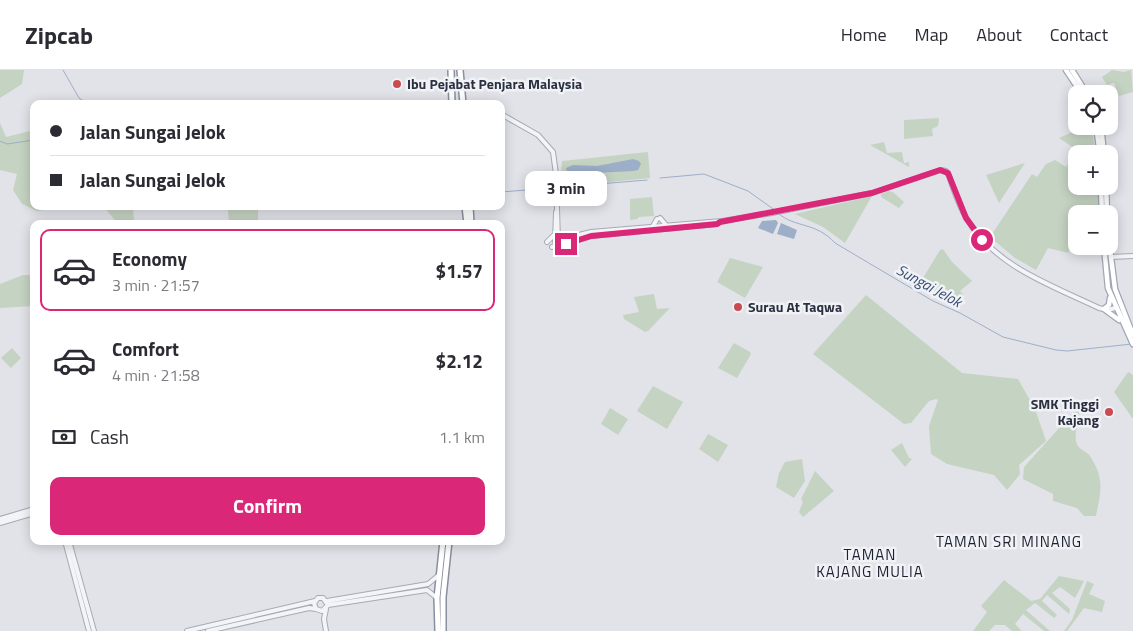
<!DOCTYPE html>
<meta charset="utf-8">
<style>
:root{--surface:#fff;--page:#f2f2f3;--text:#2b2b33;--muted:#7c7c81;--line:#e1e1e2;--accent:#db2777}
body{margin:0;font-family:"Titillium Web",sans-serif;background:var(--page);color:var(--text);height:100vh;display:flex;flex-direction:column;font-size:19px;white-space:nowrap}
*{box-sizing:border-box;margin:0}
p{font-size:16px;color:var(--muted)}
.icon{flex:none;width:28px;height:28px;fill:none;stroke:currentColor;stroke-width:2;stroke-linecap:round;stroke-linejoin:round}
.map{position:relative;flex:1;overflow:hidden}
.details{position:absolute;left:30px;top:150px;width:475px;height:325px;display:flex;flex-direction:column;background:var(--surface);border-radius:10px;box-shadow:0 2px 12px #0003}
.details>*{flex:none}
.guide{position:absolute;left:30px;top:30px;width:475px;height:110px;border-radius:10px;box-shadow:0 2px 12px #0003;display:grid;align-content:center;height:110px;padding:0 20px;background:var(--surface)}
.fabs{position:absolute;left:1068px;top:15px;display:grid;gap:10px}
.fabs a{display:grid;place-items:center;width:50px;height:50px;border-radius:10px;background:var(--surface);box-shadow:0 2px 12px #0003;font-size:25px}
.end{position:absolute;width:22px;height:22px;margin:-11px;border:6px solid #db2777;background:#fff;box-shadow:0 0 0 2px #fff}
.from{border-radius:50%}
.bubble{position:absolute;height:35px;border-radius:10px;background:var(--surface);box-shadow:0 2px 12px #0003;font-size:16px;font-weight:700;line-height:35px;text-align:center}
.guide b{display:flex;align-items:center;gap:18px;height:48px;font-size:19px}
.guide b+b{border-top:1px solid var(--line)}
.guide i{width:12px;height:12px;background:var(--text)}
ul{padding:9px 0 0;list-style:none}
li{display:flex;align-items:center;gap:15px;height:82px;margin:0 10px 8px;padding:0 10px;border:2px solid transparent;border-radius:10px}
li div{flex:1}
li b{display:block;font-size:19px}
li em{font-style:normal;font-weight:700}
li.on{border-color:var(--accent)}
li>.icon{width:45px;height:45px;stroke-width:1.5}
.pay{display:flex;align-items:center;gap:12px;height:55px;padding:0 20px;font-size:19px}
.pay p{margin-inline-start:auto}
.button{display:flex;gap:10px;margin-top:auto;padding:10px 20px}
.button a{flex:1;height:58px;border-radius:10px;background:var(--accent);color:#fff;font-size:20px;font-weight:700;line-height:58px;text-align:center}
header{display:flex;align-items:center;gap:30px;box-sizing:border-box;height:70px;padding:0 25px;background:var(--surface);border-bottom:1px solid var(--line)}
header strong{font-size:24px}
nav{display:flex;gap:28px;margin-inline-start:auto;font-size:18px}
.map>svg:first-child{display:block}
</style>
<header>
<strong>Zipcab</strong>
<nav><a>Home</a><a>Map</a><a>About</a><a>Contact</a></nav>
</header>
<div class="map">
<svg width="1133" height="561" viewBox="0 0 1133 561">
<rect width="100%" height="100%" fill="#e1e3e9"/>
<!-- green -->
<path fill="#c5d3c2" d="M0,0H24L22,14L0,28Z
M1112,0L1124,2L1131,0L1133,22L1119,26L1114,13L1107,15L1102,7Z
M939,48L938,56L932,59L933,66L904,69V50Z
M0,53L6,67L34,60V136H75L37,141L22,134L13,120L17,104L0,100Z
M1086,56H1091L1096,84H1076V116H1098V139L1088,144H1076V167L1068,183L1048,178L1036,200L1015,188L990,167L1032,104L1037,107L1046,94L1055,90L1066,97L1077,80L1059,68Z
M884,72L887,83L902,82L904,93L909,92V97L870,75Z
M648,82L650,108L560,117L562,91Z
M1025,93L999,133L986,105Z
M889,121L893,122L904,132L899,138L881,127V124Z
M872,126L845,173L823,157L795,144Z
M652,127L654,146L639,147L637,149L630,150V129Z
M101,136H133L134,154H118L105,138Z
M228,140H258V154H229Z
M943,179L952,192L972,211L960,221L963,224L959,230L953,226L949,230L920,213L940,180Z
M730,188L763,197L745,228L717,212Z
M23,205H34V236L0,238V214Z
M654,224L657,239L670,238L648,261L645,262L624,249L623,245L639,242L634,227Z
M866,225L962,303L1018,309L1035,339L1046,371L1019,395L1020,404L1007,420L994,405L947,394L931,384L929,356L938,330L936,329L929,331L911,353L904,354L813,284Z
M734,273L750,282L751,284L737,308L718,298Z
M12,278L21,288L11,298L1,288Z
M1128,302L1133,305V349L1114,322Z
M653,316L683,332L667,359L637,341Z
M1078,337C1082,349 1071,365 1078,376C1081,380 1087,382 1090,386C1105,410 1101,420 1096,446H1084L1077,438L1053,431V424L1023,409L1024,397Z
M610,338L628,349L618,365L601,354Z
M708,364L728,375L718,392L699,379Z
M902,373L909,388L912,389L905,397L891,380Z
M802,389L805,411L794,428L776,417L779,403L785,392Z
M815,401L834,421L803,447L799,442L803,432L801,429Z
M1059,506L1084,511L1075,528L1060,517L1052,523L1070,539L1069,544L1047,525L1042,531L1057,545L1054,548L1035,533L1026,540L1050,561H1044L1023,544L1015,554L1022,561H1012L1005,555H995L989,561H973L987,542L981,536L1004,510L1031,531L1040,529Z
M1087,511L1094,514L1089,524L1105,531L1102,542L1084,538L1067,561H1064L1072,550Z"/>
<!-- water -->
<path fill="#9daec8" d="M633,89L639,91L641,94L638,100L633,101L595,103L573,107L567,102L566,98L573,95L597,96Z
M776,150L778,153L773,164L758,158L762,151Z
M781,153L797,160L794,169L777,164Z"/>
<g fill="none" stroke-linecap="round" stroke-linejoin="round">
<!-- stream -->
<path stroke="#9daec8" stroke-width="1" d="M63,0L79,28L88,34
M0,71L7,74L34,70
M660,108L704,104L748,121L776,141
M563,117L647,110
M501,122L552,118
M779,144C796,158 816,152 835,173L933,231L960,243L1003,267L1056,280L1067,281L1132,274"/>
<!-- tertiary casing -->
<g stroke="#a6aab3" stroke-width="6">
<path id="tertiary" d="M501,44L538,65L553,82L556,104L558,171
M660,148L666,155
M653,156L657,149
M555,171L591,162L722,151L772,143L872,123L941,100L946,101L949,106C954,121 959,136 967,149C996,197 1051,215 1099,238L1108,240L1115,238
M555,171L556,142
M547,172L554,165
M552,177L591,166L717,154L720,152
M1111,187L1133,186
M0,449L34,439
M0,453L34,443
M65,471L89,561
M69,471L94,561
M327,531L428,514L439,505
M328,535L323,528H318L314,533L316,539L322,541L328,535L427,520L437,528
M187,561L315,531
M208,561L309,538L316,539
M326,561L324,549L326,539"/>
</g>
<!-- primary casing -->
<g stroke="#a0a7b4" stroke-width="7">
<path id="primary" d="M1066,0L1082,24
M1072,0L1087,24
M1096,56L1100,84
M1101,56L1104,84
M1101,116L1102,144
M1106,116L1107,144
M1109,172L1115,219L1133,265
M1104,176L1108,218L1133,274
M1110,228L1109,235L1104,239L1119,250"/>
</g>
<!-- trunk casing -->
<g stroke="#888f9f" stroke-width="8">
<path id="trunk" d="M451,0L452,34
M460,0L463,34
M465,136L467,154
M470,136L471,154
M438,561L437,528L443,471
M443,561V527L449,471"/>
</g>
<!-- tertiary -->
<use href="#tertiary" stroke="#f3f4f7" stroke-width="4"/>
<!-- primary -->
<use href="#primary" stroke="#fff" stroke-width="4.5"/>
<!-- trunk -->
<use href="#trunk" stroke="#fff" stroke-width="5"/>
</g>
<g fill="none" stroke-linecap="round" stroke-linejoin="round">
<!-- route -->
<path stroke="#db2777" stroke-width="6" d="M566,174L591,166L717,154L720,152L872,123L940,100L948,103L966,148L982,170"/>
</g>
<!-- markers -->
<g fill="#ca4a52" stroke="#f0f2f6" stroke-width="2">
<circle cx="397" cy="14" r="5"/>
<circle cx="738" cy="237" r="5"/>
<circle cx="1109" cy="342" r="5"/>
</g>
<g text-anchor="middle" stroke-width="5" stroke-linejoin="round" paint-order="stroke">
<!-- poi labels -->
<g font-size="14" font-weight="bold" fill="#2a3040" stroke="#f0f2f6" text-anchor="start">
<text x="407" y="19">Ibu Pejabat Penjara Malaysia</text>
<text x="748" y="242">Surau At Taqwa</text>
<text x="1099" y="339" text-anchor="end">SMK Tinggi<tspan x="1099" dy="16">Kajang</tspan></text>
</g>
<!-- water labels -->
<g font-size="15" font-style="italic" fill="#354b73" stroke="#f0f2f6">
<text transform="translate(929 216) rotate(29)" y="5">Sungai Jelok</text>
</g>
<!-- neighbourhood labels -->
<g font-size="15" letter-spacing="1" fill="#1c2131" stroke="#f0f2f6">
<text x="1009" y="477">TAMAN SRI MINANG</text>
<text x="870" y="490">TAMAN<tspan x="870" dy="17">KAJANG MULIA</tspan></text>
</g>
</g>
</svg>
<div class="fabs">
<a><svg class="icon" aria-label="locate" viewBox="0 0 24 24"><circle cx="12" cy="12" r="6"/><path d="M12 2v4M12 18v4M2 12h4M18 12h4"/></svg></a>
<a>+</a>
<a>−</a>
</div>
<i class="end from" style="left:982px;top:170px"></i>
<i class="end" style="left:566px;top:174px"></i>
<div class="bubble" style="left:525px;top:101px;width:82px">3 min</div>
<div class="guide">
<b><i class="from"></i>Jalan Sungai Jelok</b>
<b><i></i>Jalan Sungai Jelok</b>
</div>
<section class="details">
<ul>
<li class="on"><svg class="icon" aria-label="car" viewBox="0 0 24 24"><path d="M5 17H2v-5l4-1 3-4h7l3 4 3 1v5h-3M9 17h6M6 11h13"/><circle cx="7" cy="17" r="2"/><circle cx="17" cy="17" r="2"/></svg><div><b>Economy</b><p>3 min · 21:57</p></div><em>$1.57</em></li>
<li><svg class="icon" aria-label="car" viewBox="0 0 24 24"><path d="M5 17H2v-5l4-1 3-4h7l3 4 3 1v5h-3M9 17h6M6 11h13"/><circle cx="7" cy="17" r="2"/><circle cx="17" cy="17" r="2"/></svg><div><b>Comfort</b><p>4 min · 21:58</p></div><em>$2.12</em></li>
</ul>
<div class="pay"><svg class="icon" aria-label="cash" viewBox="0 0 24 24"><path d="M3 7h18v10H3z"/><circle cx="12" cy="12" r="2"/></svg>Cash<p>1.1 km</p></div>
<div class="button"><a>Confirm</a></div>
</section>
</div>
